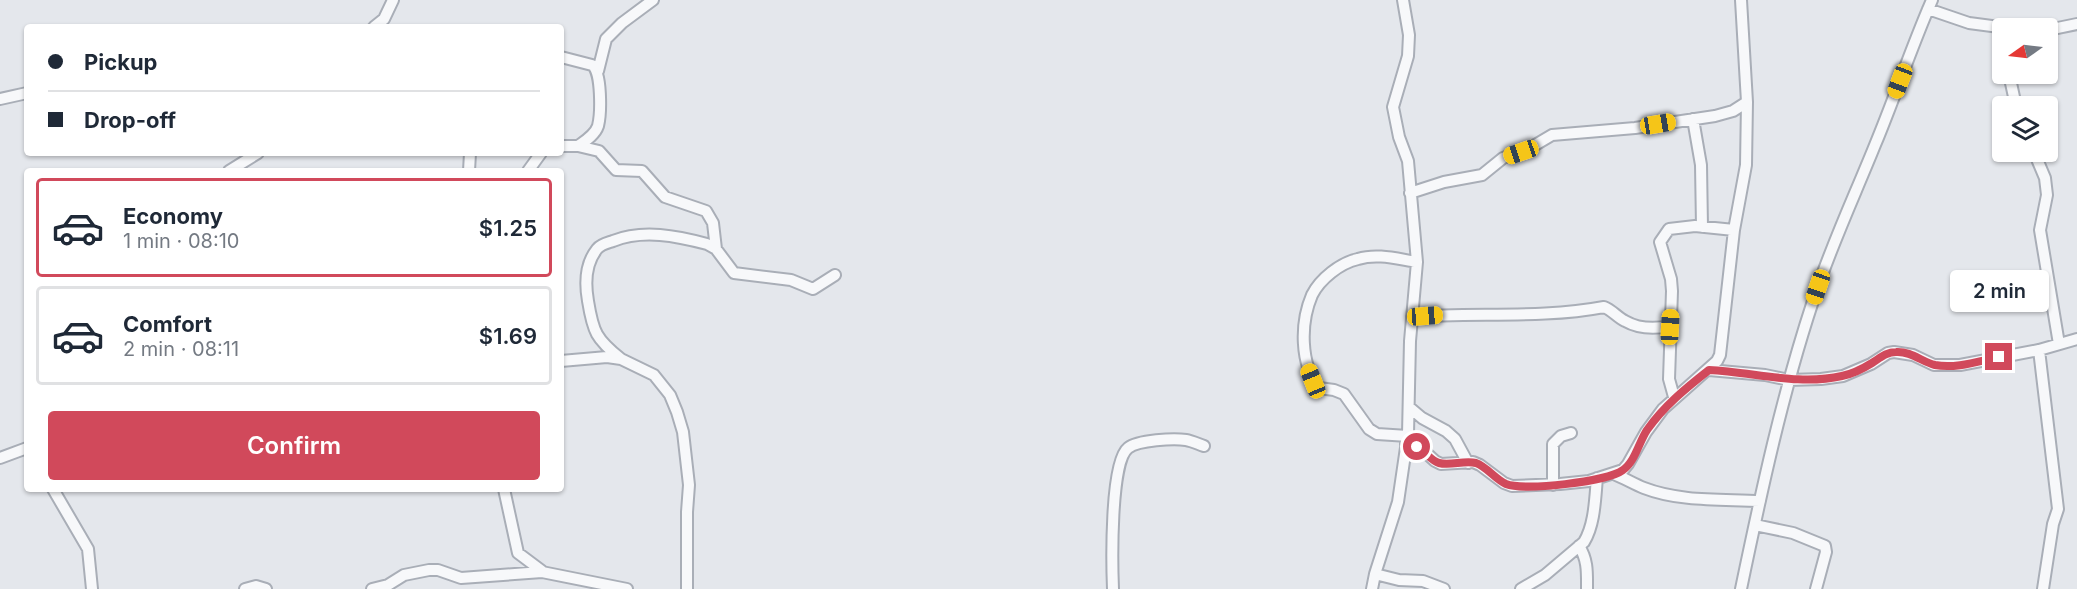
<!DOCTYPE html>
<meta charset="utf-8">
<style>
:root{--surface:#fff;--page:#f2f2f3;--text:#1f2937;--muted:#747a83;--line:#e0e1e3;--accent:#d1495b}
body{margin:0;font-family:Inter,sans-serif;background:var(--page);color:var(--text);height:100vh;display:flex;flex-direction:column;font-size:22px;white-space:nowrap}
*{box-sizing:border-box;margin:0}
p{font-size:20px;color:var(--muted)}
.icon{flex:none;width:33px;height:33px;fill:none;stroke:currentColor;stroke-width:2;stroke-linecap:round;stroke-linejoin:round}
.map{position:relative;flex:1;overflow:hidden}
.panel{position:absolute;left:24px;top:168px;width:540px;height:324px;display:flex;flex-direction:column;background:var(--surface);border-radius:6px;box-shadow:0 2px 4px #0004}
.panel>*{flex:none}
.hud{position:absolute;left:24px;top:24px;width:540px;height:132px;border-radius:6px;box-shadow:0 2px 4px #0004;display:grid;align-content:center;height:132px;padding:0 24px;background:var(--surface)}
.needle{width:39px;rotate:256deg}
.buttons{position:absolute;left:1992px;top:18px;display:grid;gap:12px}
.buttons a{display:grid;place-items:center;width:66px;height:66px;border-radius:6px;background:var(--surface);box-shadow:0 2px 4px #0004;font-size:30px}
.end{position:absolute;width:27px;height:27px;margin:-14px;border:8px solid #d1495b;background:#fff;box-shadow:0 0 0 3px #fff}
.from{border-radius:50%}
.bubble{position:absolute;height:42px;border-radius:6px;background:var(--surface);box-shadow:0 2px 4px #0004;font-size:20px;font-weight:600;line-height:42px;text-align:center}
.car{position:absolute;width:18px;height:36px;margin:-18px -9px;border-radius:8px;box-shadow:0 0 4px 2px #0007;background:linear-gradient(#f5c518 24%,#345 0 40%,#f5c518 0 76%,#345 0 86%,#f5c518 0)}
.hud b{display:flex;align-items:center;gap:21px;height:57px;font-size:22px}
.hud b+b{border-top:2px solid var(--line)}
.hud i{width:15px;height:15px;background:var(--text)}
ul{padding:10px 0 0;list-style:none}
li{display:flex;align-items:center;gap:18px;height:99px;margin:0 12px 9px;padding:0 12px;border:3px solid var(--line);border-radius:6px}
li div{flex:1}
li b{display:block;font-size:22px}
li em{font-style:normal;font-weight:600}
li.on{border-color:var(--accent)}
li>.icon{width:54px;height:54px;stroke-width:1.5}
.cta{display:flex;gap:12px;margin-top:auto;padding:12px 24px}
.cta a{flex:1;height:69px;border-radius:6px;background:var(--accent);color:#fff;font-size:24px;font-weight:600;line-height:69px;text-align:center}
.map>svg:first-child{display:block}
</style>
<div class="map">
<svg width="2077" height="589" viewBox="0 0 2077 589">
<rect width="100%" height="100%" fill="#e4e7ec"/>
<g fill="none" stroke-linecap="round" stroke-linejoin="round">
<!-- minor casing -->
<g stroke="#a9aeb7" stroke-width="14">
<path id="minor" d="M1928,9L1969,23L2007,28
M374,27L384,19L393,0
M2048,30L2077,24
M561,57L592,65C602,72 601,114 598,126C595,135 585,141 578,146
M598,71L606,39L622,23L653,0
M2009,74L2016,106
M0,99L27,93
M1693,119L1701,165L1702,227
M561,146H578L599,151L616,170L642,171L665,197L706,211L713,223L716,249
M2034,152L2045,178L2047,195L2040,230L2059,344
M229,171L258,153
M469,171L470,153
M528,171L541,153
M1410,193L1444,182L1482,175L1503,158L1530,148L1552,135L1635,128L1715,116L1733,111L1747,102
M1412,317C1476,312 1540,319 1604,307C1612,310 1617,317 1625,321C1639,329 1655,329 1670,326
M2039,350L2058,509L2053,524L2043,589
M621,359C596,339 593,332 588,301C585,284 585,264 597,249C601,244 607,243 613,241C643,229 677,236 707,244L716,249L734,273L791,280L813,289L835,275
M561,361L607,357L621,359L654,375L670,395L677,412L683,432L689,485L687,512V589
M1709,370L1765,375L1789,380L1821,379L1843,376L1871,364L1888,353L1894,352L1913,355L1934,365H1960L2039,350L2077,339
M1674,397L1669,379L1672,291L1671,279L1660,242L1669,229L1695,226L1734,230
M1409,407L1422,418L1446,431L1455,439L1468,463
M1408,436L1377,434L1369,429L1344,394L1334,390L1319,388C1300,364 1300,323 1312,295C1320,279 1340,263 1358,259C1377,253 1397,259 1417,262
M1406,444L1424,451L1435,461L1441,464L1473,462L1480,465L1504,483L1512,486L1560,484L1589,481L1623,470L1628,464L1646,432L1663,409L1717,361L1720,355L1734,230L1746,165L1747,102L1741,0
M0,458L27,448
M1614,474C1624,478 1634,484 1644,488C1680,502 1722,499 1760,501
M1553,485V444L1561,436L1571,433
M53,489L88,549L92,589
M504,489L518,553L542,571
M1755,525L1793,533L1825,546L1826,552L1816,589
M1579,546C1588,560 1587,573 1587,589
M1375,574L1399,580L1423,581L1444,589
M245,589L256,586L266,589
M372,589L388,585L404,575L429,570H438L461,578L542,572L627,589
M1113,589C1112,565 1110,462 1128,448C1138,440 1174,438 1186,440C1192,441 1198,444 1204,446
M1372,589L1375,574L1398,502L1408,434L1410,341L1417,262L1408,161L1399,137L1393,107L1408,56L1409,35L1403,0
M1521,589L1545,575L1584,542C1595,524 1595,498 1597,478
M1741,589C1761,493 1782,395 1813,301C1830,248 1854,197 1875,145C1895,97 1911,48 1932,0"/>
</g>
<!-- minor -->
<use href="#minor" stroke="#f7f8fa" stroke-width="10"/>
</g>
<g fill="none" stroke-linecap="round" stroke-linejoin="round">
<!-- route -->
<path stroke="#d1495b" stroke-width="8" d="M1417,447C1425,451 1431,461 1439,463C1451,466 1464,460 1476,463C1487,467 1495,479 1506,484C1524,491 1607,482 1623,470C1635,462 1639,442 1647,430C1664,406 1686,388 1709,370C1754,372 1798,386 1842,376C1852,374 1864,368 1872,363C1880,358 1886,352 1896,352C1911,351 1922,362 1935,365C1956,369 1979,361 1999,357"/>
</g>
</svg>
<div class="buttons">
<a><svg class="needle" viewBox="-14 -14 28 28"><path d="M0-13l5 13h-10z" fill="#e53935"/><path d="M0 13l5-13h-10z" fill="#747a83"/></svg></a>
<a><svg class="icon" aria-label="layers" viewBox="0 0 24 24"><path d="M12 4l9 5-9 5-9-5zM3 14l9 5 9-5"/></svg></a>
</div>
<i class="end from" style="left:1417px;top:447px"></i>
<i class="end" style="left:1999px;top:357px"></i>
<div class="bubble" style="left:1950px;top:270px;width:99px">2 min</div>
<i class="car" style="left:1900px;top:81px;rotate:201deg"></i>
<i class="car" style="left:1658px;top:124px;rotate:81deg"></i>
<i class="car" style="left:1521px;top:152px;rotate:251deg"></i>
<i class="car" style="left:1818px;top:287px;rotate:199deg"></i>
<i class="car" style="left:1425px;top:316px;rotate:86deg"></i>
<i class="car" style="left:1670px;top:327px;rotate:3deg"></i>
<i class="car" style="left:1313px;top:381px;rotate:338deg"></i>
<div class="hud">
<b><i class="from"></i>Pickup</b>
<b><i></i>Drop-off</b>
</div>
<section class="panel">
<ul>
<li class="on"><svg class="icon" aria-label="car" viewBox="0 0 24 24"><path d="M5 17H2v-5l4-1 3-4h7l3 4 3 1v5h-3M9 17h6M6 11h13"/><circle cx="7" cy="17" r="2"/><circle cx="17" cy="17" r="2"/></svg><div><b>Economy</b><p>1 min · 08:10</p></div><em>$1.25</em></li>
<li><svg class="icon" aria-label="car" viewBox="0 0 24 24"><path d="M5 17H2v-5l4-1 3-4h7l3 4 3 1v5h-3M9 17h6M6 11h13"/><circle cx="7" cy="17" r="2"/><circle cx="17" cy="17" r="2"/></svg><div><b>Comfort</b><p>2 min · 08:11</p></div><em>$1.69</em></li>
</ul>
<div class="cta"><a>Confirm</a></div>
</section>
</div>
